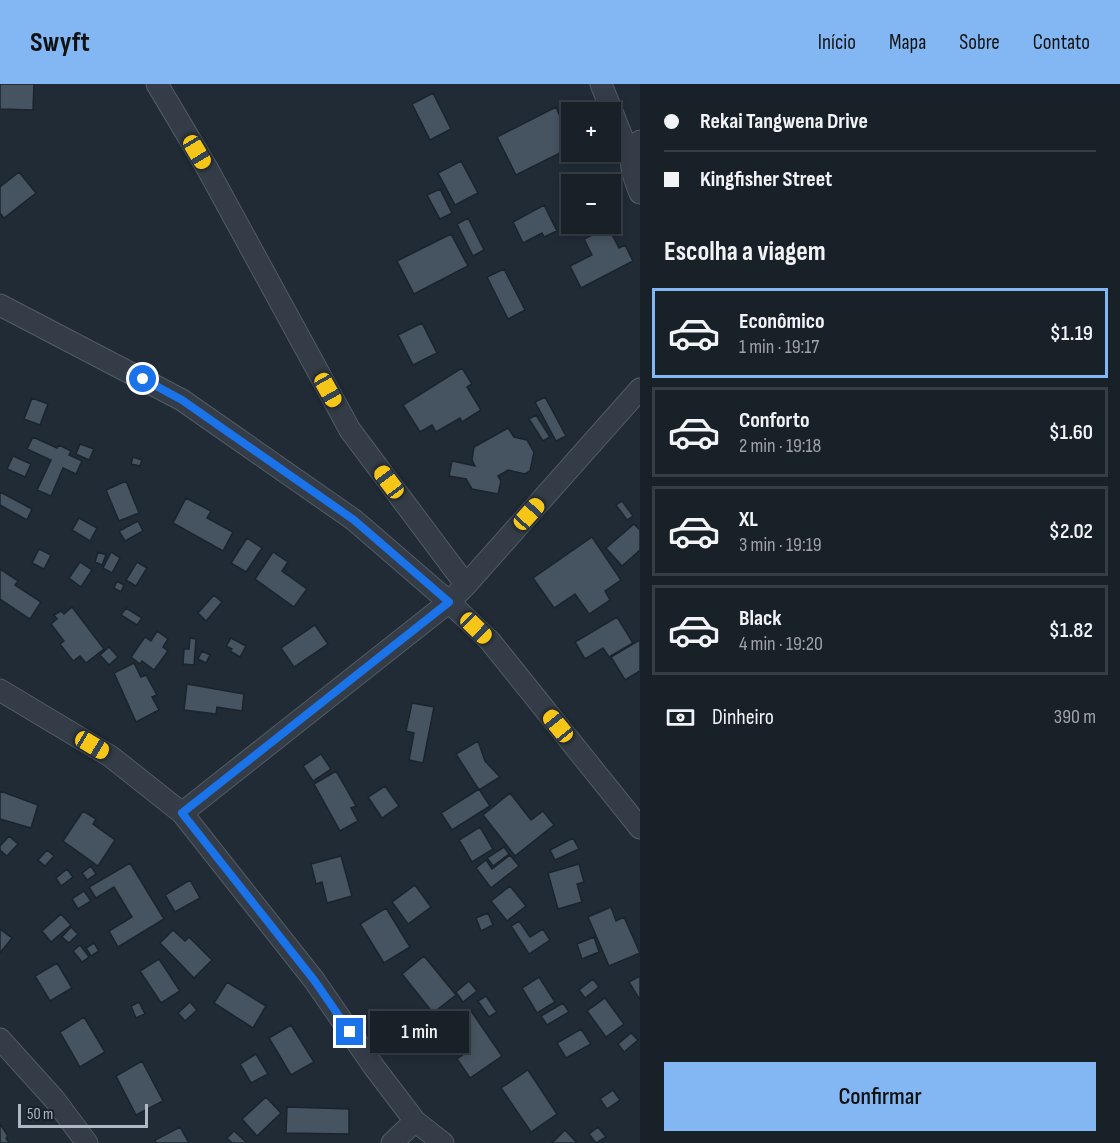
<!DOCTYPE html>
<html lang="pt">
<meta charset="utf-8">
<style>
:root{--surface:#182028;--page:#252d34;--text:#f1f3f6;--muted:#9fa3a8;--line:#363e45;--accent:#82b7f4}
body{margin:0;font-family:"Sofia Sans Condensed",sans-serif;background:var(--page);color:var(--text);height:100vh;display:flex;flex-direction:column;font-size:22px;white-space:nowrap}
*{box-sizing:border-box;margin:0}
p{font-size:20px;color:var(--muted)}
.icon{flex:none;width:33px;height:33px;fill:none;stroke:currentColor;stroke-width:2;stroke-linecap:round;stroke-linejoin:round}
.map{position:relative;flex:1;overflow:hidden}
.details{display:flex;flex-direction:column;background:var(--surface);width:480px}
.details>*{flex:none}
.hud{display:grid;align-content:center;height:132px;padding:0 24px;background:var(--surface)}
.tools{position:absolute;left:561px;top:18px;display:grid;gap:12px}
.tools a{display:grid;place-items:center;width:60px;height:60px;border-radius:0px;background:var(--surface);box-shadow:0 3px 9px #0003,0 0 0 2px var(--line);font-size:30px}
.scale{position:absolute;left:18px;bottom:15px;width:130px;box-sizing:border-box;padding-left:6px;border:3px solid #aeb8c4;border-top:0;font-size:16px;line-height:21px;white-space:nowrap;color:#aeb8c4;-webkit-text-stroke:4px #19222b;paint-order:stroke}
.end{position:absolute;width:27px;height:27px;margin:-14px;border:8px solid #1a73e8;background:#fff;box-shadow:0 0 0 3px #fff}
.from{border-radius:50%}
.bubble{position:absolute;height:42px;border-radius:0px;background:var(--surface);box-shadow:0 3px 9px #0003,0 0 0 2px var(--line);font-size:20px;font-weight:600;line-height:42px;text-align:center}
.car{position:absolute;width:18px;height:36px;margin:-18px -9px;border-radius:8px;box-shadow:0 0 4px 2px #0007;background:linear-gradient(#f5c518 24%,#345 0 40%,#f5c518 0 76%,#345 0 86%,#f5c518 0)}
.hud b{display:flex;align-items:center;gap:21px;height:57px;font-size:22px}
.hud b+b{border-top:2px solid var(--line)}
.hud i{width:15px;height:15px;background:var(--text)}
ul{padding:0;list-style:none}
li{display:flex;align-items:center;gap:18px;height:90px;margin:0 12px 9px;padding:0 12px;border:3px solid var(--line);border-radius:0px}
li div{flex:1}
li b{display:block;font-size:22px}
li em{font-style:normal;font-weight:600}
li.on{border-color:var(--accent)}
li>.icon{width:54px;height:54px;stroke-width:1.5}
h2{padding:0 24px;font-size:27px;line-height:72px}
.pay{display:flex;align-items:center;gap:15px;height:66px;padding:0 24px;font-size:22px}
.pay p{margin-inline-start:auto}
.primary-button{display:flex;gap:12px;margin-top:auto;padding:12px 24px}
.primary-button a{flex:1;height:69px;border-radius:0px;background:var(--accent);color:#111;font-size:24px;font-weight:600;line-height:69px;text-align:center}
header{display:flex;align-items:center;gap:36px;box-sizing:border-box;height:84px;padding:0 30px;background:var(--accent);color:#111}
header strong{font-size:28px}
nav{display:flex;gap:33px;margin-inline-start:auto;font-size:21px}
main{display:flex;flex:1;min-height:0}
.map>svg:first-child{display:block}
</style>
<header>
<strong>Swyft</strong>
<nav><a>Início</a><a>Mapa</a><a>Sobre</a><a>Contato</a></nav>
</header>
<main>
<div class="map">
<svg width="640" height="1059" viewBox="0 0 640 1059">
<rect width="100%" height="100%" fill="#202b36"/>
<!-- building -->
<path fill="#465360" stroke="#1b242d" stroke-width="1.5" d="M0,0H34L33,26L0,25Z
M433,9L451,45L430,56L412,20Z
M556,23L562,37L572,34V63L516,91L497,53Z
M461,77L478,109L455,121L438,89Z
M19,88L36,109L4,134L0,129V103Z
M440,105L452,129L440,135L427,111Z
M544,121L557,147L544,153L542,149L523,159L513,138Z
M468,134L484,166L473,172L457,140Z
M608,143L619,164L625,161L633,177L581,204L570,182L592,171L584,155Z
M451,150L468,182L414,210L397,177Z
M504,185L525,226L508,235L487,193Z
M422,239L437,269L413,281L398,251Z
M462,284L472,300L467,303L481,326L462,338L460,334L436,348L432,341L420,348L403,321Z
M545,313L566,352L556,357L535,318Z
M32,314L48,320L40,341L24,335Z
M536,331L550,353L543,357L529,335Z
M508,344L514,353L527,356L534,368L530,387L525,390L508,386L498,392L501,397L498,410L472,405L466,395L449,392L452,377L475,382L472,376L474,363Z
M33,353L57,364L59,361L71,367L69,371L82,377L76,390L63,384L51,412L37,406L51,376L27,365Z
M80,360L94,365L89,376L76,370Z
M13,372L31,380L25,393L7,385Z
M133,373L142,376L140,382L131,380Z
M126,397L139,429L119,437L106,406Z
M0,408L32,425L27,436L0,421Z
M186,414L211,427L207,434L233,448L223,467L173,439Z
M622,417L633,432L627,436L616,421Z
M79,434L97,444L90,457L72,446Z
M138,437L143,447L125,457L119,447Z
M634,440L640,446V466L622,482L606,464Z
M592,453L621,496L605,507L610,516L589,530L575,510L554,524L533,494Z
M247,454L262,464L246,488L231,479Z
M39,465L51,471L44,485L32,479Z
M98,468L106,471L102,481L95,478Z
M111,468L120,474L112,489L103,484Z
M273,468L288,478L282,487L307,505L294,523L255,495Z
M80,478L92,486L81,503L69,494Z
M137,478L147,484L136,502L126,496Z
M0,485L18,497L15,501L41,518L30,535L0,515Z
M117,497L124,501L121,508L114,504Z
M214,511L222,518L206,537L198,529Z
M72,523L104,565L86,579L80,572L73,577L60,560L64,557L51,540L57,535L54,531L61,527L64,530Z
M126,524L142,534L137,541L121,531Z
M617,533L633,559L609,573L603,564L585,575L575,558Z
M315,541L328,560L294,583L281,564Z
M157,547L168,555L163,563L168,567L154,586L142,577L140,580L131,573L145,553L151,557Z
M190,554L196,555L194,581L183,580L184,565H189Z
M231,554L246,562L240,573L230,567L232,565L226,562Z
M640,556V587L625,596L611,573Z
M109,563L118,573L109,581L100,571Z
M202,567L210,571L206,579L198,575Z
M134,579L141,593L146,591L157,611L152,613L159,626L136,638L114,589Z
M187,600L244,610L242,627L217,623L216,630L184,626Z
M412,619L434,623L423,679L409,676L414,649L406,647Z
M478,657L485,677L500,693L479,706L456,670Z
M321,670L331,685L313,697L303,682Z
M336,687L356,722L351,724L358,737L340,747L314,700Z
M385,702L399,722L382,734L368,713Z
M479,705L490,722L452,746L441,729Z
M0,707L38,721L31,744L0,735Z
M510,709L531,736L543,727L554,741L515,772L483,731Z
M83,727L96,735L93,740L115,756L98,782L63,757Z
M480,743L493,765L472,778L459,756Z
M9,752L18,760L7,772L0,766V762Z
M573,754L579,765L555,776L550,766Z
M504,763L509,770L493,782L487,774Z
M47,766L54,772L45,782L38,776Z
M510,771L519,782L491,804L476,784L486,776L492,785Z
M341,772L352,812L327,819L322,798L316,800L311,780Z
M130,779L164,835L118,863L109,847L132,833L114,803L96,814L89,803Z
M579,780L584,798L577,800L582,818L558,825L548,789Z
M91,782L96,790L87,796L82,789Z
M67,785L73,793L61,802L56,794Z
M190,796L200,814L175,828L165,811Z
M415,801L431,823L408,840L392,818Z
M510,802L526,822L507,837L491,817Z
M84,807L91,817L78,825L72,815Z
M611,823L616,837L624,833L640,869L609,882L588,833Z
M386,824L410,863L384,879L360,840Z
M488,829L493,841L481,847L476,834Z
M61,830L71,841L51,858L42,847Z
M519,837L530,853L543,845L550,856L529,870L511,842Z
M71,843L78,850L69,859L62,853Z
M0,845L12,854L0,869Z
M173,846L185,857L189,853L212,876L194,894L160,859Z
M594,853L599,868L582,875L577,860Z
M94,859L99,867L91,872L86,864Z
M80,861L89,873L82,878L73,867Z
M424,872L456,911L433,929L402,890Z
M159,875L180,907L161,919L140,887Z
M57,879L72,904L50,917L35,892Z
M640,892V916L629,898Z
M539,893L555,918L537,929L522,904Z
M593,895L599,903L585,914L579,906Z
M469,897L477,907L463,918L456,908Z
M227,898L266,922L253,944L214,919Z
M486,912L497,928L489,933L478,917Z
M605,914L624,940L606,953L587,927Z
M139,918L145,930L136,934L131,922Z
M190,918L197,926L185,937L178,929Z
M563,919L569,928L547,941L541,932Z
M471,927L502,972L470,994L457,975L468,967L451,941Z
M84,933L105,968L80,983L60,948Z
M291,941L314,978L291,991L269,954Z
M581,945L591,960L566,974L557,959Z
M631,949L638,956L624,968L618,960Z
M256,970L268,990L251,999L240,980Z
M142,977L163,1017L136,1031L116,992Z
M528,986L557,1030L531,1048L501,1004Z
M613,1006L620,1016L607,1025L600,1015Z
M266,1013L281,1029L257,1052L242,1035Z
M287,1023L349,1025V1050L286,1049Z
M0,1040L8,1052L6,1054L9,1059H0Z
M180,1043L189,1059H156L155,1056Z
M598,1043L606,1053L596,1059L589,1050Z
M565,1046L577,1059H552Z
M234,1047L246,1058L245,1059H232L227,1054Z"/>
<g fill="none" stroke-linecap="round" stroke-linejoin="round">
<!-- minor casing -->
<g stroke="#515b65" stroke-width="23">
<path id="minor" d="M157,0L207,84L350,346L466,501L449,518L182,729
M601,0L630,73
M640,57C625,71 633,92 640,109
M0,221L182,316L354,436L449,518L490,557L640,744
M466,501L640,305
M0,606L110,672L182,729L314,896L374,983L415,1037L443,1059
M0,955L55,1016L87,1059
M392,1059L415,1037"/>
</g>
<!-- minor -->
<use href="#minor" stroke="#343d47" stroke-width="21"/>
</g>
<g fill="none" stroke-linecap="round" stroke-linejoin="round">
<!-- route -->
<path stroke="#1a73e8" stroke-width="8" d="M143,295L182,316L354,436L449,518L182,729L314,896L350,948"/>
</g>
</svg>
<div class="tools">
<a>+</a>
<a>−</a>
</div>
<div class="scale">50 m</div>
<i class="end from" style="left:143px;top:295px"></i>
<i class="end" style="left:350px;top:948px"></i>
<div class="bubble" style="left:370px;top:927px;width:99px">1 min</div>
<i class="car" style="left:197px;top:68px;rotate:149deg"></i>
<i class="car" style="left:328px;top:306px;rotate:151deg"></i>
<i class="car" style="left:389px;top:398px;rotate:323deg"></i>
<i class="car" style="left:529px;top:430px;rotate:42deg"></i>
<i class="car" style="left:476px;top:544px;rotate:134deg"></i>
<i class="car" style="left:558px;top:642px;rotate:321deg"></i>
<i class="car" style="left:92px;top:661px;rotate:121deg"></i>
</div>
<section class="details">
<div class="hud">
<b><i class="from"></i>Rekai Tangwena Drive</b>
<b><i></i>Kingfisher Street</b>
</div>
<h2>Escolha a viagem</h2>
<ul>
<li class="on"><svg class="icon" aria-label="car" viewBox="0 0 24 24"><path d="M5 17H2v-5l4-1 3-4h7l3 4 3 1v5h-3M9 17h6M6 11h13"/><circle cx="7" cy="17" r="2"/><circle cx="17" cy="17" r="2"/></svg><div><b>Econômico</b><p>1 min · 19:17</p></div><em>$1.19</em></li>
<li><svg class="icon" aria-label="car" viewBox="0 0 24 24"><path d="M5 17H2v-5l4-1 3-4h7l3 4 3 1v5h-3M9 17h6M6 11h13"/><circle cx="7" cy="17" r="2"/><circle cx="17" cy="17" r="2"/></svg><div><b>Conforto</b><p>2 min · 19:18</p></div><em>$1.60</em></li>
<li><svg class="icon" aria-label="car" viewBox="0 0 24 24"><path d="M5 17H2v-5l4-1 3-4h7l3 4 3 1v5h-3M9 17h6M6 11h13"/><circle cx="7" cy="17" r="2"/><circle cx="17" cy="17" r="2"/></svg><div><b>XL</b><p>3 min · 19:19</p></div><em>$2.02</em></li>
<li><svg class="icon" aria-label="car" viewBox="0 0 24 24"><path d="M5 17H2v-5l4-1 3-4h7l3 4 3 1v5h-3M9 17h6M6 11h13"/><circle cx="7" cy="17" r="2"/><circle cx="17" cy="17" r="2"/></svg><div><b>Black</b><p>4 min · 19:20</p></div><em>$1.82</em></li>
</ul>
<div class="pay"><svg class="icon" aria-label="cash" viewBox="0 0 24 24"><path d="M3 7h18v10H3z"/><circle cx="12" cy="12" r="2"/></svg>Dinheiro<p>390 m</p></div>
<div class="primary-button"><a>Confirmar</a></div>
</section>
</main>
